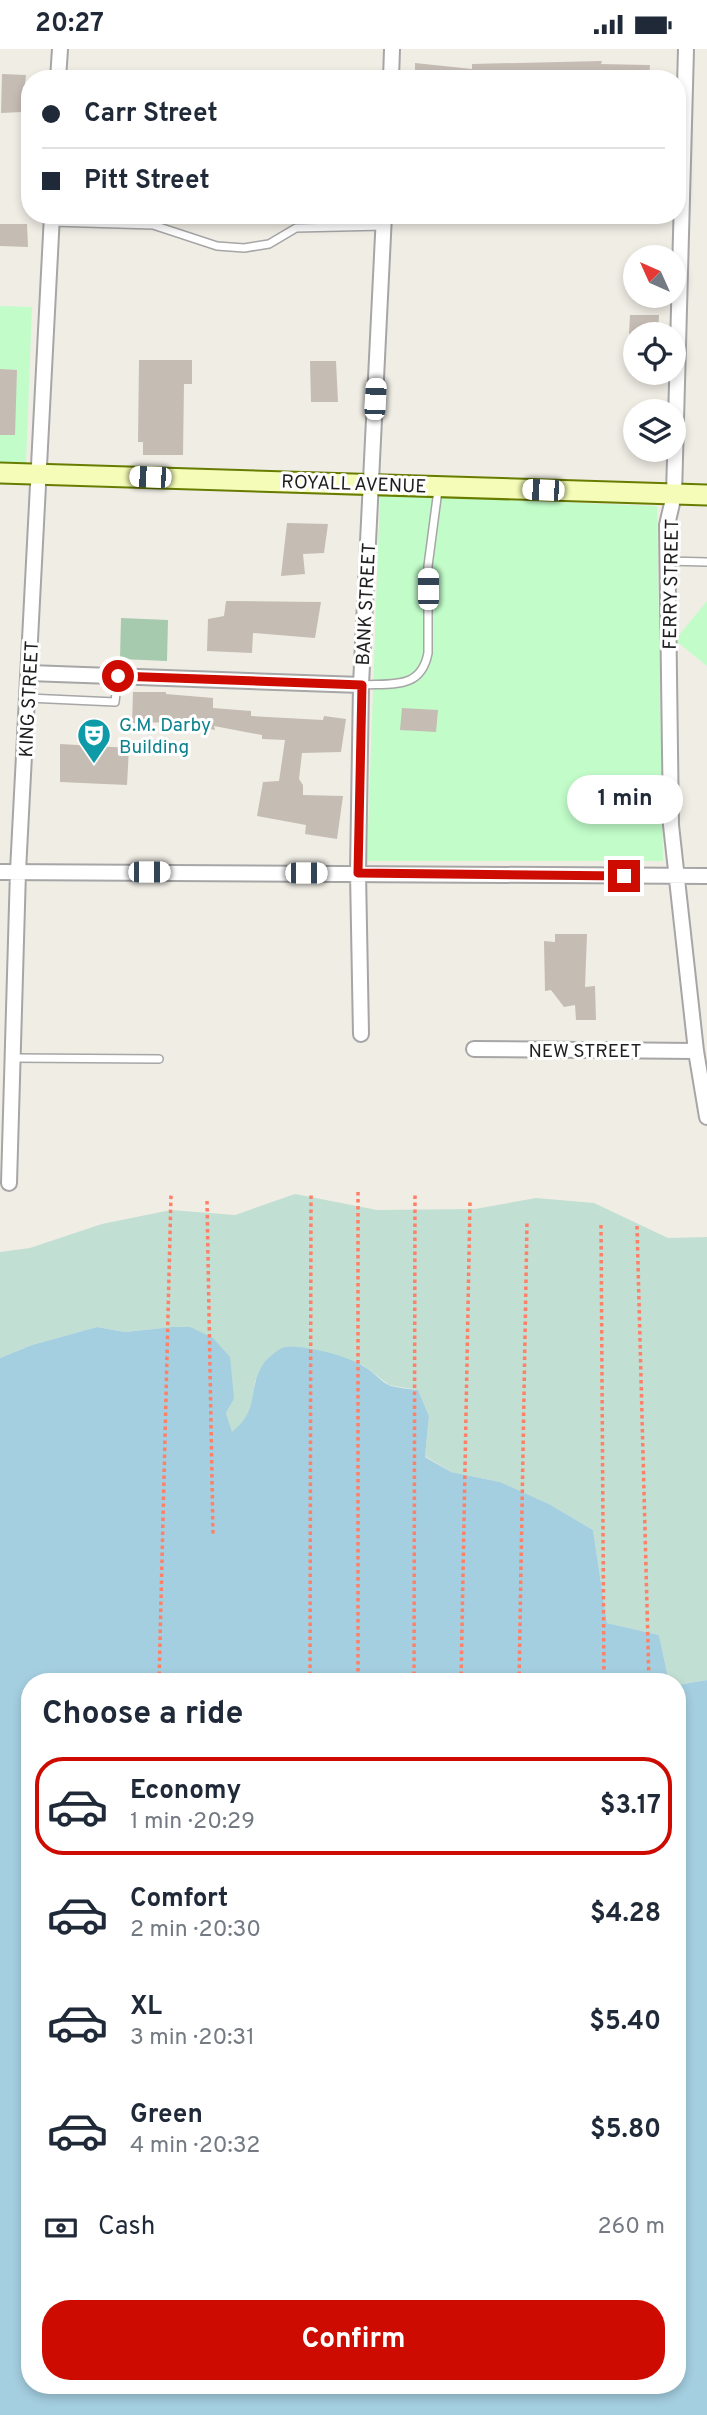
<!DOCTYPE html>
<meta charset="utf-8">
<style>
:root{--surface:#fff;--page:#f6f6f7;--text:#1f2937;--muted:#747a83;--line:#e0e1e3;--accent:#ce0b00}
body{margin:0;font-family:Overpass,sans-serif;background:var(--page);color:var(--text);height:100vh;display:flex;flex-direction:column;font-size:26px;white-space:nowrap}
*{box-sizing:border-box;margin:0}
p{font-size:23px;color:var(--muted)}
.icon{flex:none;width:38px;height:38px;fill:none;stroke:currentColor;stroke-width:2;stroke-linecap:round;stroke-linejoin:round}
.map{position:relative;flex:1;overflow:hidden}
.panel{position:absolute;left:21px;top:1624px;width:665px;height:721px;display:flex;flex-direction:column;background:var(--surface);border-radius:28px;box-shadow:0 4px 10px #0003}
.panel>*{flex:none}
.banner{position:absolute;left:21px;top:21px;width:665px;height:154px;border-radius:28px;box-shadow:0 4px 10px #0003;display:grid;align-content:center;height:154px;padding:0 21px;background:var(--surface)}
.needle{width:46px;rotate:315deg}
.fabs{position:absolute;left:623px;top:196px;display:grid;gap:14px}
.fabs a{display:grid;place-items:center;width:63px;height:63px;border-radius:50%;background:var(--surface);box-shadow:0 4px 10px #0003;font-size:35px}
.end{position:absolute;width:32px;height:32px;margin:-16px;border:9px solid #ce0b00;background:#fff;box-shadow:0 0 0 4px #fff}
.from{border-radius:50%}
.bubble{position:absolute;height:49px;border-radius:24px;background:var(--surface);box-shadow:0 4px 10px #0003;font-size:23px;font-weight:700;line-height:49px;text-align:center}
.car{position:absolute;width:21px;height:42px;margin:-21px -10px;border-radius:9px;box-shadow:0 0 5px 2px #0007;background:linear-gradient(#fff 24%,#345 0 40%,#fff 0 76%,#345 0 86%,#fff 0)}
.banner b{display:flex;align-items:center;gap:24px;height:66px;font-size:26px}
.banner b+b{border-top:2px solid var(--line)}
.banner i{width:18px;height:18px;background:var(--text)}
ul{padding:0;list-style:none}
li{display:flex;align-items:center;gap:21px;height:98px;margin:0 14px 10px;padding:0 7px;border:4px solid transparent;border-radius:28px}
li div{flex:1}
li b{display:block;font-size:26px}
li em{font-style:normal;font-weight:700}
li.current{border-color:var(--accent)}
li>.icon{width:63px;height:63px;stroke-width:1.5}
h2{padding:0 21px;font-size:32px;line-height:84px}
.pay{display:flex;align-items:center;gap:18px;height:77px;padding:0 21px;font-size:26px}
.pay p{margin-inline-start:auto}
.action{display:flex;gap:14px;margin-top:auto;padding:14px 21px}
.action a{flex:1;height:80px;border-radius:28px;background:var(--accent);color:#fff;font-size:28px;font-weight:700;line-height:80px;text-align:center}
.status{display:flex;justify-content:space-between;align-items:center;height:49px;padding:0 35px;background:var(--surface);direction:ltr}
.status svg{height:19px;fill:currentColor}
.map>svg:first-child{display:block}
</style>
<div class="status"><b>20:27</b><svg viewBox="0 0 49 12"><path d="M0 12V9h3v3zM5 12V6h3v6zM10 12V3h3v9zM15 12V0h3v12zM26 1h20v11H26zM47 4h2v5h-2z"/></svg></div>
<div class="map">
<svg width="707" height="2366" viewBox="0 0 707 2366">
<rect width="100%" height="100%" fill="#f0ede5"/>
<!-- wetland -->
<path fill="#c1dfd3" d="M295,1145L377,1161L475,1160L536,1149L594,1154L668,1189L707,1188V1631L677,1636V1633H669L659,1586L607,1574L593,1481L549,1455L500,1433L451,1423L425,1407L429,1367L418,1341L389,1336L363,1316L310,1299L255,1332C251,1358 253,1366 232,1384L226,1364L234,1350L172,1278L125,1283L97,1278L32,1296L0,1309V1203L30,1199L102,1175L171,1161L235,1166Z"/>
<!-- cemetery -->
<path fill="#a5caad" d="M121,569L168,571L167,612L120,610Z"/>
<!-- park -->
<path fill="#c1fcc9" d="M0,257L32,258L26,415H0Z
M380,446L657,457L663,812H367Z
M707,552V617L675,591Z"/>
<!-- water -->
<path fill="#a4cfe0" d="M97,1278L125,1283L172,1278H190L213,1289L230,1308L234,1350L226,1364L232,1383C260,1361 247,1343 262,1317C265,1311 276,1302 282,1299C298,1293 352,1308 365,1318C374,1323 382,1334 391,1337C400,1339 409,1340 418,1341L429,1367L425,1408L451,1423L500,1433L549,1455L593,1481L607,1574L659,1586L669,1633H30V2336H677V1636L707,1631V2366H0V1309L32,1296Z"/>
<!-- building -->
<path fill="#c5bcb4" d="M602,12L601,15L650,16L649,30H472V27V30H415V14L472,20V15Z
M2,25L26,26L22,63L1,64Z
M0,175H27L28,198L0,197Z
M630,266H659L658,285H629Z
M139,311H192V335H184L183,406H143V393H138Z
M310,312H336L338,353H311Z
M0,320L17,321L15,386H0Z
M287,474L328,475L324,504L303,505L305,525L281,527Z
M226,552L321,553L315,589L253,584L252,604L207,602L208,570L224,567Z
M133,643H166V645L213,649V659L251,662V667L323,671L324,667L346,670L341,703L302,704L299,730L303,736V746L343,747L337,790L305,785L306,776L257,767L263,733L279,732L285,691L262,690V686L214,677L215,681L174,673L132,674Z
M402,659L438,661L436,683L400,681Z
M60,695L129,699L127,736L60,733Z
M555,885H587L585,938L595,937L596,971H576L575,956L564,958L551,941L545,942L544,892L555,893Z"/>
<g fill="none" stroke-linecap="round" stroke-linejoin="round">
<!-- lane casing -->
<g stroke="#a6a6a6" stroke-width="10">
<path id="lane" d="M52,173L153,176L217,197L244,199L269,195L296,179L383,177
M667,512L707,513
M361,636C392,634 421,641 428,604V517L438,441
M28,649L115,653L118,627
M13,1009L159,1010"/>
</g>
<!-- street casing -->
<g stroke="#a6a6a6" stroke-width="18">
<path id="street" d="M686,0L674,446L667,476L671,776L696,1002L707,1068
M58,30L60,0
M391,30L392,0
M29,624L361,636
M0,823L707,827
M361,985L358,824L361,636L384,166
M474,1000L696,1002
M9,1134L18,822L52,166"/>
</g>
<!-- secondary casing -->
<g stroke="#687c00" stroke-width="23">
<path id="secondary" d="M0,424L707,446"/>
</g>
<!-- path -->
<path stroke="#ff7f67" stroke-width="3.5" stroke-dasharray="3.5 3.5" stroke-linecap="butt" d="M358,1143V1633
M207,1152L213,1486
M601,1176L604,1633
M637,1177L649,1633
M159,1633L171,1145
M310,1633L311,1143
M414,1633L415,1144
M461,1633L470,1152
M519,1633L527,1173"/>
<!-- lane -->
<use href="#lane" stroke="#fff" stroke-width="7"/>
<!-- street -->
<use href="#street" stroke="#fff" stroke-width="14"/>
<!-- secondary -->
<use href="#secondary" stroke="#f5fcb7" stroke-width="19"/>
</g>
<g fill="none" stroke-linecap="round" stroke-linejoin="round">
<!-- route -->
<path stroke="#ce0b00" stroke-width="9" d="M118,627L362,636L358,824L624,827"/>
</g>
<!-- icons -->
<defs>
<g id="theatre-pin" transform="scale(1.75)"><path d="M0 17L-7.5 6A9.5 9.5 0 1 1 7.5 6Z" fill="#0f9aa8" stroke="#fff"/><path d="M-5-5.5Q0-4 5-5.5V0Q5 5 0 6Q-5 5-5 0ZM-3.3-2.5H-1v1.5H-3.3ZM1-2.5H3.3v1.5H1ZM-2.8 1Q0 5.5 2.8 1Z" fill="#fff"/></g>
</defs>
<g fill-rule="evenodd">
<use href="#theatre-pin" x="94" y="686"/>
</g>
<g text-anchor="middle" stroke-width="6" stroke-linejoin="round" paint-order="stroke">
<!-- street labels -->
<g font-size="19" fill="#1f1f1f" stroke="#fff">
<text transform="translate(354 434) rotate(2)" y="7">ROYALL AVENUE</text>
<text transform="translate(670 535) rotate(-89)" y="7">FERRY STREET</text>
<text transform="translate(365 555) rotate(-87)" y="7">BANK STREET</text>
<text transform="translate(28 650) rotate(-87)" y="7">KING STREET</text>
<text x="585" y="1008">NEW STREET</text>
</g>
<!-- culture labels -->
<g font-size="19" fill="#0d838f" stroke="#fff" text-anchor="start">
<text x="119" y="682">G.M. Darby<tspan x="119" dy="22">Building</tspan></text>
</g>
</g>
</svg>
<div class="fabs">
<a><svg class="needle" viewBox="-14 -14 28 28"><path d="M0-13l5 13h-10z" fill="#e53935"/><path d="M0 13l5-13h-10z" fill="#747a83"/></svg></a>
<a><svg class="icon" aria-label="locate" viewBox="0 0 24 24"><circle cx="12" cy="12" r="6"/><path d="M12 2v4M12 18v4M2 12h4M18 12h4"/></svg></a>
<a><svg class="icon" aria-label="layers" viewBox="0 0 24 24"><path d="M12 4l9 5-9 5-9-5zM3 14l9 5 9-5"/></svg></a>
</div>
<i class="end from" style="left:118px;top:627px"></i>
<i class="end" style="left:624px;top:827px"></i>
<div class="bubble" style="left:567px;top:726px;width:116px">1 min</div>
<i class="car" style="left:375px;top:350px;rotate:3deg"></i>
<i class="car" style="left:150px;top:428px;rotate:272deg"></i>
<i class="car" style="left:543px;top:441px;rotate:272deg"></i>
<i class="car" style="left:428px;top:540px;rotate:0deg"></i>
<i class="car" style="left:149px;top:823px;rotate:90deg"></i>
<i class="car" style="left:306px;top:824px;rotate:90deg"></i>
<div class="banner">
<b><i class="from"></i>Carr Street</b>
<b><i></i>Pitt Street</b>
</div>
<section class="panel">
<h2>Choose a ride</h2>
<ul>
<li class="current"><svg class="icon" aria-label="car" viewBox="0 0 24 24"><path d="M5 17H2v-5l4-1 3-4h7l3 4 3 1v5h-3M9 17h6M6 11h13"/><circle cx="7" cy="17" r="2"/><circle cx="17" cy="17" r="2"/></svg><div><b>Economy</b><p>1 min · 20:29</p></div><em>$3.17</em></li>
<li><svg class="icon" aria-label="car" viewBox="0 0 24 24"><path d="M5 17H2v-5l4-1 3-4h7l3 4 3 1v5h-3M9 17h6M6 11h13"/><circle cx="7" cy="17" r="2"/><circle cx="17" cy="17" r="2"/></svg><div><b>Comfort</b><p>2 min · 20:30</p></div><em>$4.28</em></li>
<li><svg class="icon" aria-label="car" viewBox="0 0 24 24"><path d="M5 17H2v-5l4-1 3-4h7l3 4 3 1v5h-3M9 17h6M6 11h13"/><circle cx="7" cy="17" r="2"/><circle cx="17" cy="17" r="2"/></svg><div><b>XL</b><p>3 min · 20:31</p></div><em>$5.40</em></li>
<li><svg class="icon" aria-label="car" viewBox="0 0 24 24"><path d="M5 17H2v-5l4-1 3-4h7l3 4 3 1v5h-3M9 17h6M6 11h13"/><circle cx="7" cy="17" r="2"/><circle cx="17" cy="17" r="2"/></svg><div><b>Green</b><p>4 min · 20:32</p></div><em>$5.80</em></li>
</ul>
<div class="pay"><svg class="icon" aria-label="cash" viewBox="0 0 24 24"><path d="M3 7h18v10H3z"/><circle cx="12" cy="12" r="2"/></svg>Cash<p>260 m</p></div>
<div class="action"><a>Confirm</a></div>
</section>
</div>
